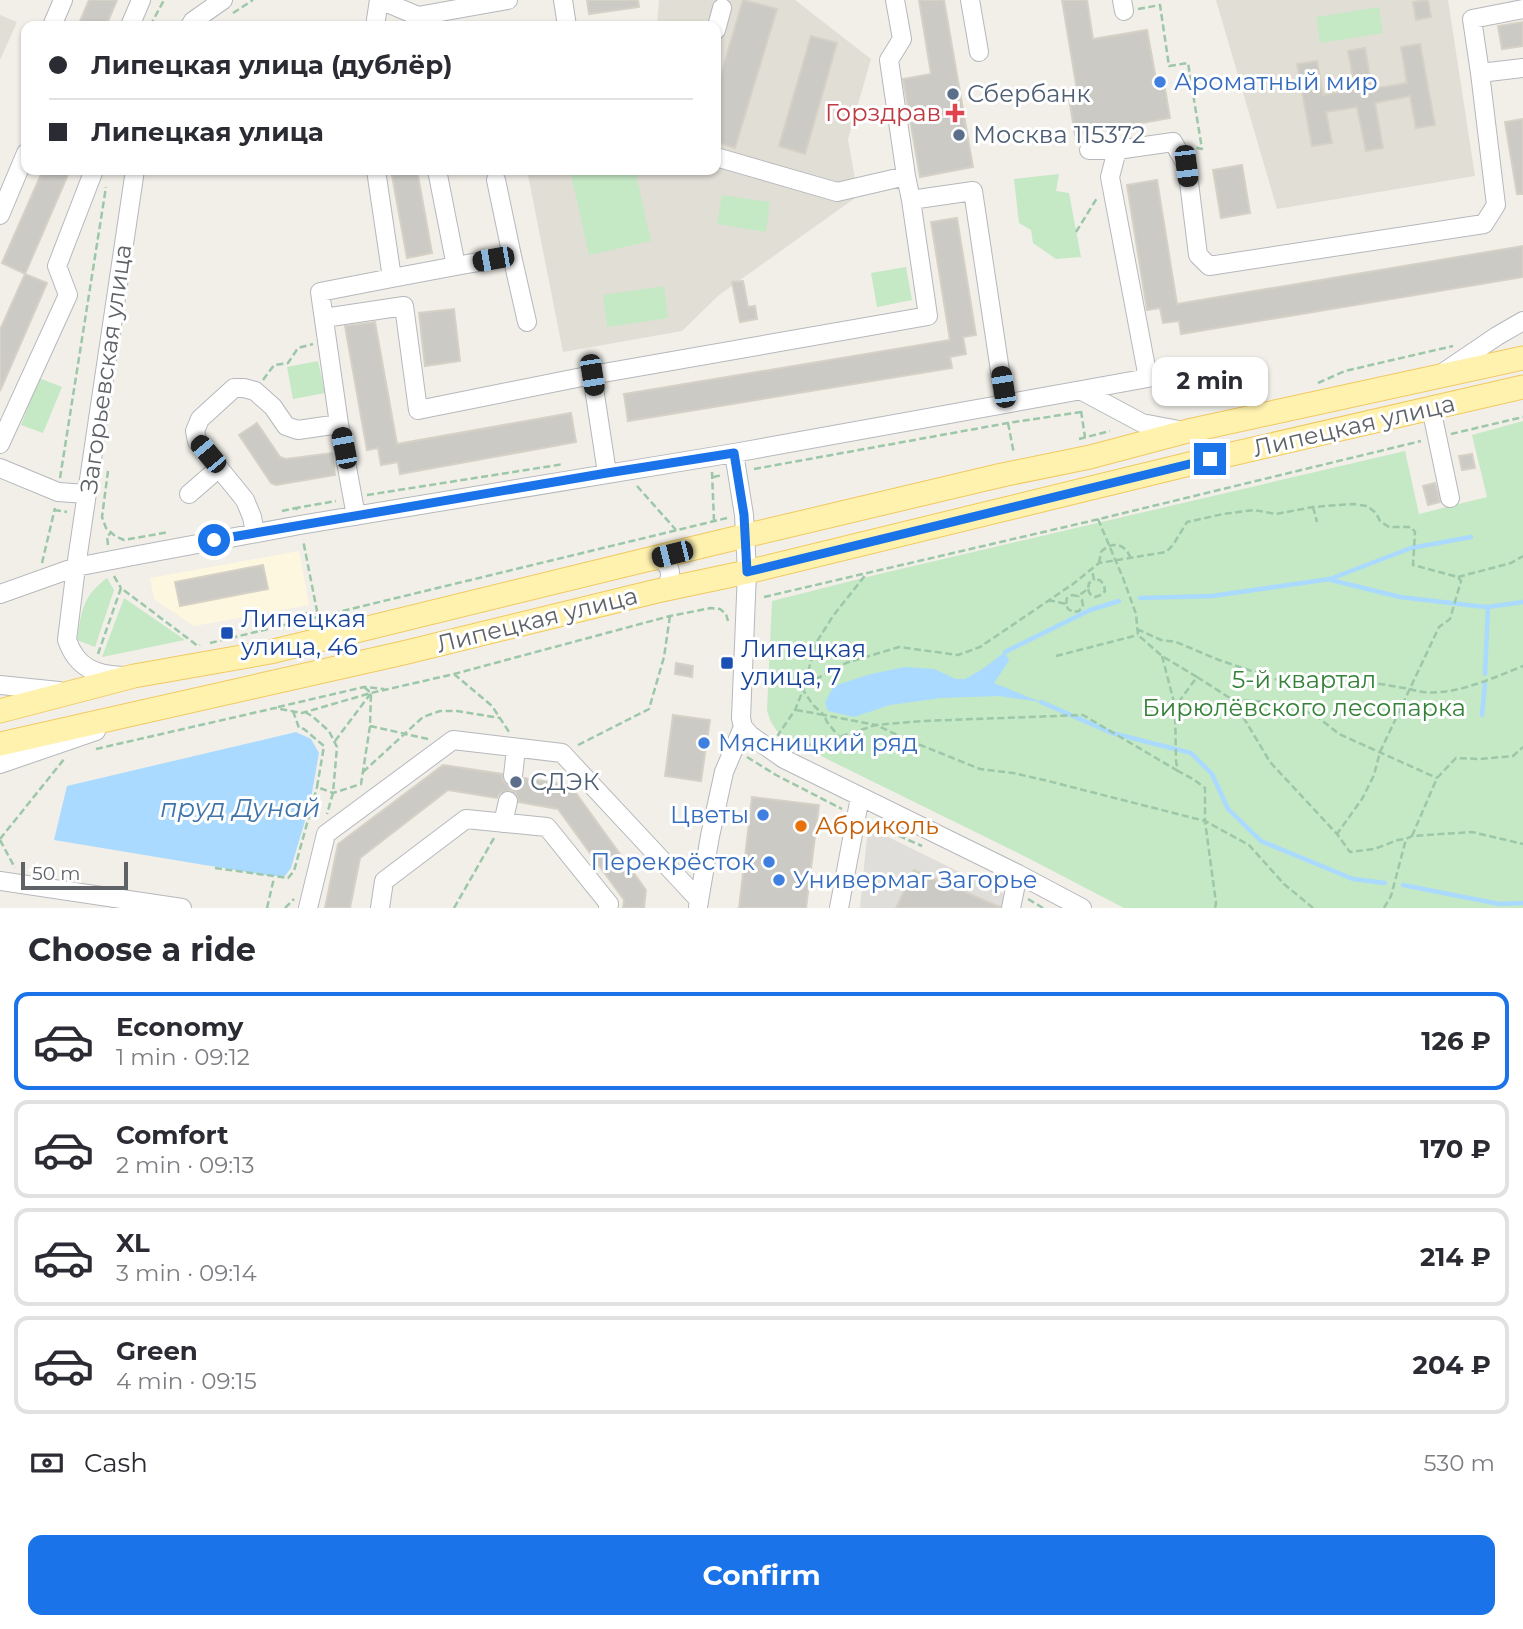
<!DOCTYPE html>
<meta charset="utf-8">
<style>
:root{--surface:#fff;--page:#f7f7f7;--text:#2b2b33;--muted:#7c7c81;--line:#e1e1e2;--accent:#1a73e8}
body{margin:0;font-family:Montserrat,sans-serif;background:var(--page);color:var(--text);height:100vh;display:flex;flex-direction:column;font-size:26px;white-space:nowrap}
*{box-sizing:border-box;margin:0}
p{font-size:23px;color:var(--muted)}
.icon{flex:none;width:38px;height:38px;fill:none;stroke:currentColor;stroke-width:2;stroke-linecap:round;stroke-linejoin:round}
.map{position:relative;height:908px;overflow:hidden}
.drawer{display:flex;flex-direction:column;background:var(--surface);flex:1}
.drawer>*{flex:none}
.banner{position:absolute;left:21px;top:21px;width:700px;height:154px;border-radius:14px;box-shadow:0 2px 5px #0004;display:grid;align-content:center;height:154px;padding:0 28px;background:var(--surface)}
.scale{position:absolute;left:21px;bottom:18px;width:107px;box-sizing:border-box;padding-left:7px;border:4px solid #5f6368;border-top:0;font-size:19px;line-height:24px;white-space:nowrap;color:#5f6368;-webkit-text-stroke:5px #fff;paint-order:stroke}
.end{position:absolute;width:32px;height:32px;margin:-16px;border:9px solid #1a73e8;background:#fff;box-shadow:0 0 0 4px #fff}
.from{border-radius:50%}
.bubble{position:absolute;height:49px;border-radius:14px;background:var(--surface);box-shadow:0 2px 5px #0004;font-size:23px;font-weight:700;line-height:49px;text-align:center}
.car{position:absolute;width:21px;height:42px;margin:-21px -10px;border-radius:9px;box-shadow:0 0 5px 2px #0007;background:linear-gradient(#222 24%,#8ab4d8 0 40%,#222 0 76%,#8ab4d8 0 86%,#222 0)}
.banner b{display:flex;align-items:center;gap:24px;height:66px;font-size:26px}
.banner b+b{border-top:2px solid var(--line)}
.banner i{width:18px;height:18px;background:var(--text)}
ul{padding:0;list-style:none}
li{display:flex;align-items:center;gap:21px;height:98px;margin:0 14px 10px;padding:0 14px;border:4px solid var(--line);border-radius:14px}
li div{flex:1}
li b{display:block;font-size:26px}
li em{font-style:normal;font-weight:700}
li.active{border-color:var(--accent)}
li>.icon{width:63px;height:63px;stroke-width:1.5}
h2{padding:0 28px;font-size:32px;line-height:84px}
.pay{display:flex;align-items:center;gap:18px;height:77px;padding:0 28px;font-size:26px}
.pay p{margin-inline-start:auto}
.primary-button{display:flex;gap:14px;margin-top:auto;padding:14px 28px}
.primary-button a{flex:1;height:80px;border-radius:14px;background:var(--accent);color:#fff;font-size:28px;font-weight:700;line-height:80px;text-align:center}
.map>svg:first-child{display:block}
</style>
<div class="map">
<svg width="1523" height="908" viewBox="0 0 1523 908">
<rect width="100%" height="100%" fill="#f1efe8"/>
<!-- commercial -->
<path fill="#fef7e0" d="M299,551L309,605L194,626L154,599L150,578Z"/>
<!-- industrial -->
<path fill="#e0deda" d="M868,827L1004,894L1002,908H860Z"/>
<!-- education -->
<path fill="#e1ded6" d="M659,0H795L871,59L848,139L858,196L719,295L682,331L563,352L527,170H716V26H657Z
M1216,0H1448L1475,176L1277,209Z
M0,15L17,22L0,60Z"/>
<!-- green -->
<path fill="#c5e8c5" d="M1379,7L1383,33L1320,43L1316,17Z
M570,170H635L651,241L589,255Z
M1059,174L1056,191L1069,193L1081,257L1056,259L1033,243L1031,230L1019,223L1014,179Z
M722,195L770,202L766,232L717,224Z
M906,267L912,300L877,307L871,273Z
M664,286L668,318L607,327L603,295Z
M318,361L325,393L293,399L287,367Z
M39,378L62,387L43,433L21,425Z
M1523,421V908H1124L1026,857L829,760L777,731L771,722L767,711L772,601L871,576L1405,451L1419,514L1487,497L1472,435Z
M107,578L114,590L95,647L77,640C82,610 82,597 107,578Z
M124,598L185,640L102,657Z"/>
<!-- water -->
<path fill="#aadaff" d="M1005,652L1009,661L994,683L1041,702L999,696L941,698L890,705L854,717L828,711L825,702L834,686L871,674L905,667L934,669L956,679H965L981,670Z
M296,732L311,739L319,753L310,804L291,868L285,876H271L54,840L67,786Z"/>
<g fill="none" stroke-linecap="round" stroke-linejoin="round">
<!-- stream -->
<path stroke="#aadaff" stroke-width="4.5" d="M1331,580L1400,597L1476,606L1488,607L1523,602
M1140,598L1212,596L1330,579L1411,548L1471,537
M1005,652L1090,610L1119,601
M1485,674L1488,607
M1041,702L1112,733L1191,753L1212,774L1228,809L1261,841L1353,879L1385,883
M1482,715L1485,684
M1403,885L1499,904L1523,903"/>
</g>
<!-- building -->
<path fill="#cccac5" stroke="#d6d1c6" stroke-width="2" d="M89,0H117L106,26H78Z
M587,0H638L639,7L589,14Z
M743,0L777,9L735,148L716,142V91Z
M919,0H944L973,167L920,177L903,79L931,74Z
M1062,0H1087L1093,39L1147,30L1156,79L1163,77L1170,118L1075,135L1069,98L1078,96Z
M1428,0L1431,17L1416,20L1413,2Z
M1523,22V46L1502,49L1498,26Z
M811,36L837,43L805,154L779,146Z
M1420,44L1435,125L1416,128L1410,96L1375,103L1383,148L1366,151L1357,107L1326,112L1332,143L1312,146L1297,64L1317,61L1323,95L1355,89L1348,51L1365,48L1372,89L1407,83L1401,47Z
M1523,119V194H1517L1505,122Z
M1242,165L1250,213L1221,218L1213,170Z
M43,170H70L25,274L2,263Z
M391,170H417L432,253L407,258Z
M1157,180L1177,304L1523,246V277L1181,334L1179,321L1163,323L1160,308L1147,310L1127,185Z
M957,218L976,335L963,337L966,354L950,357L952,368L628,421L624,394L950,340L931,222Z
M25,274L47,283L0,391V330Z
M743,281L748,307L755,306L757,319L740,322L732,282Z
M454,309L460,361L425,366L419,313Z
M375,322L397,444L571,413L576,442L400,474L398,462L381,465L378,448L367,450L345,326Z
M257,423L280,457L286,459L332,453L335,475L276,485L271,483L239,435Z
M1472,454L1475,468L1462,470L1459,456Z
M1435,483L1440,502L1428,505L1423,486Z
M263,565L268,589L180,606L175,582Z
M676,663L693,666L692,677L675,674Z
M673,715L710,720L701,781L665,776Z
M443,765L502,774L503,781L511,787L518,786L524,778L570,785L646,890L644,908H623L624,900L558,809L519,802L516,793L510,790L500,793L497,798L448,790L360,858L350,908H325L338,844Z
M752,797L819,805L806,908H739Z
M914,870L1000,907V908H896Z"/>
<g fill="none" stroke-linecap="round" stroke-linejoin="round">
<!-- minor casing -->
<g stroke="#b5b8bc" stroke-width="20">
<path id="minor" d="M380,0L418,16L508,0
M563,0L567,26
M895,0L902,39L889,60L906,176L911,200
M970,0L979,52
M1122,0L1124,11
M52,26L63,0
M130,26L141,0
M190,26L193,21L223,0
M375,26L379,0
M716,30L722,8
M1480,73L1472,19L1523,9
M1089,150H1117
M716,157L837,192L906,176
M496,180L512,256
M0,215L26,153
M456,266L512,256L527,322
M392,278L456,266L437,170
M324,318L404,306L418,410L592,375L607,473
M1444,372L1497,336L1523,321
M592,375L928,316L911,200L973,191L1005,404
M1082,391L1142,423L1184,431
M1431,408L1450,498
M0,444L68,295L57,266L94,170
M734,453L744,515L747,572L741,718L743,727L750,735L784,759L1018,874L1082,908
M0,468L58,492L87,494
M189,494L219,468
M356,516L339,424L320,292L392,278L376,170
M255,533L252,517L245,500L197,441L195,431L200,419L234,388H244L255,391L273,407L286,426L298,430L339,424
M650,559C666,558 674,569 668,584L657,591
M0,594L76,567L133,556L300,525L734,453L1148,378L1110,177L1117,150L1173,142L1187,166L1198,255L1209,266L1484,224L1496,205L1480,73L1523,68
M123,676C95,675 77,668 67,640L76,567L135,170
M0,685L59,691
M0,764L96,731
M513,776L516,748
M503,823L508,801
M0,881L182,908
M698,907L710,836L724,772L743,727
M308,908L326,834L453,740L562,753L699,900
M380,908L384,881L466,819L547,827L609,904L608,908
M839,908L860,797
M1011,908L1018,874"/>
</g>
<!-- major casing -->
<g stroke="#f2c960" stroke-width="25">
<path id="major" d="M0,711L134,676L270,652L715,543L1002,475L1090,457L1188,431L1523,358
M0,744L403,653L657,591L747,572L1210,459L1523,387"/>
</g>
<!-- path -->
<path stroke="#9cc7a9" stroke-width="2.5" stroke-dasharray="7 3.5" stroke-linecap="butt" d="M1138,9L1160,5L1169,66L1188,63L1202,149L1193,147
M233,13L253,0
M150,26L164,0
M1076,232L1097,198
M263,380L274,365L288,363L298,348L313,344
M1318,383L1345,371L1453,346
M1081,411L1085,437
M1008,423L1014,454
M1451,434L1523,417
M1079,439L1110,431
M754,469L1008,423L1081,412
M108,471L102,517L106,528L115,536L124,540L169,532
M712,472L714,521
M713,477L723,475
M60,478L106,187
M637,486L676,530
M367,495L564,464
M1313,507L1317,522
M54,510L67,512
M297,510L296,508L336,501
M282,511L296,508
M1098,519L1123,578L1136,614L1138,635L1162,656L1197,677L1175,707
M108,545L107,536L111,533
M42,563L55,508
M1099,563L1101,552C1111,541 1125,543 1130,557
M114,576L121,588
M1458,577L1511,563L1523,556
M1088,589L1090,594L1095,597L1101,595L1105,591L1104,585L1100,580H1094
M764,597L1095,520L1421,441
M1048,600L1066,604L1068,609L1073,612L1079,611L1083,606L1082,600L1078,596
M1066,604L1067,598L1072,595L1078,596L1088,589L1089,583L1094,580L1092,569
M291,622L290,617L317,611L303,540
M1137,629L1161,640L1176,642L1219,660L1278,680L1321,674L1410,689C1445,701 1490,679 1523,666
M210,643L727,518
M98,654L121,588L198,646L200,645
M1056,656L1138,635
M1162,656L1175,706L1176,761L1178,771L1193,779L1205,788V821L1216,903L1215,908
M454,674L492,706L509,732
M1197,677L1233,700L1270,762L1337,834L1350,852L1374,849L1398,840L1406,839L1412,836L1472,832L1523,844
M1233,700L1269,702L1314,714L1339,734L1437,778
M278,707L364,687L384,689
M796,710L824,715L827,722L840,738
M293,711L299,728L304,729L324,746L317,787L333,793L361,784L370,726L371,693L364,687
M305,712L312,716L329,731L337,747L333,793L327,814
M370,726L428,739
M780,736L778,735L795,710L803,690L816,643L833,616L867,573
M335,741L371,693
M792,743L793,744L801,739C809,740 813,746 811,753
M578,745L649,709L664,657L670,616
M811,746L876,725L908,740L980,769L1013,773L1044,780L1205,821L1249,845L1284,884L1313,908
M96,749L275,708L302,713L371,693L454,674L670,616L711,608L720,609L726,614L728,621
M747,757L776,775L842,809
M1178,771L1083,715L922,721L876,725L824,715L813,705L803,690L814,680L846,663L899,647L958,655L980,647L1073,584L1099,563L1166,552L1173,545L1187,522L1223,514L1254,510L1276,514L1313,507L1354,504L1367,506L1376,513L1380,521L1389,527H1411L1415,532L1413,565L1458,577L1461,581L1450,619L1439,627L1380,752L1374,775L1362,799L1337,834
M363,772L423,717L440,711H457L500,718
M870,823L922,846
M1412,836L1437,778L1456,758L1480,759L1513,756L1523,747
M0,839L65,758
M0,840L15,868
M215,868L288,878L294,871L317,787
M1028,899L1043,908
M267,908L274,878
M285,908L294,899
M454,908L494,838
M1384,908L1391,896L1406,839"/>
<!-- minor -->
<use href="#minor" stroke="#fff" stroke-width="18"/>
<!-- major -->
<use href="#major" stroke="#fff2af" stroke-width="23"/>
</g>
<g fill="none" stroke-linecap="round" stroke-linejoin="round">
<!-- route -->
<path stroke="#1a73e8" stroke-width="9" d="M214,540L607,473L734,453L744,515L747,572L1210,459"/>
</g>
<!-- markers -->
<g fill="#3f7fe0" stroke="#fff" stroke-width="2.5">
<circle cx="1160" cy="82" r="7"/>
<circle cx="704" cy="743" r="7"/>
<circle cx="763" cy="815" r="7"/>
<circle cx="769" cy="862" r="7"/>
<circle cx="779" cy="880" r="7"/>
</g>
<g fill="#5c6f8a" stroke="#fff" stroke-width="2.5">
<circle cx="953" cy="94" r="7"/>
<circle cx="959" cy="135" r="7"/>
<circle cx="516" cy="782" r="7"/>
</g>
<path fill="#e0444e" stroke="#fff" stroke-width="2.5" d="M951.5 102.5h7v7h7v7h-7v7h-7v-7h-7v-7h7z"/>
<g fill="#1a4fb4" stroke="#fff" stroke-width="2.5">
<rect x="220" y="626" width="14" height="14" rx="3.5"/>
<rect x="720" y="656" width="14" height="14" rx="3.5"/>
</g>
<circle fill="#e8710a" stroke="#fff" stroke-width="2.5" cx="801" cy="826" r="7"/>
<g text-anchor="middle" stroke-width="6" stroke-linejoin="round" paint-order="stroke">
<!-- shop labels -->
<g font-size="24" fill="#366cbe" stroke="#fff" text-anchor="start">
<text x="1174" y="90">Ароматный мир</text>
<text x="718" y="751">Мясницкий ряд</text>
<text x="749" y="823" text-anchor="end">Цветы</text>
<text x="755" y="870" text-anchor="end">Перекрёсток</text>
<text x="793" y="888">Универмаг Загорье</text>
</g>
<!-- service labels -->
<g font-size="24" fill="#4e5e75" stroke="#fff" text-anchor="start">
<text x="967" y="102">Сбербанк</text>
<text x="973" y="143">Москва 115372</text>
<text x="530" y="790">СДЭК</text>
</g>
<!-- health labels -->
<g font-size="24" fill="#be3a42" stroke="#fff" text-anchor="end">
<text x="941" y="121">Горздрав</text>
</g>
<!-- street labels -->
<g font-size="24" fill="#5f6368" stroke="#fff">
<text transform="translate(106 369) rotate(-82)" y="8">Загорьевская улица</text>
<text transform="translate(1354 426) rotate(-13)" y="8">Липецкая улица</text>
<text transform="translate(537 620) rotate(-14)" y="8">Липецкая улица</text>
</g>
<!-- transit labels -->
<g font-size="24" fill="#164399" stroke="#fff" text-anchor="start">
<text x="241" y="627">Липецкая<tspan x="241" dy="28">улица, 46</tspan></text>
<text x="741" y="657">Липецкая<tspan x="741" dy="28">улица, 7</tspan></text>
</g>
<!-- park labels -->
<g font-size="24" fill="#348238" stroke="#fff">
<text x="1304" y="688">5-й квартал<tspan x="1304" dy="28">Бирюлёвского лесопарка</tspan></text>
</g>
<!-- food labels -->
<g font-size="24" fill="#c56008" stroke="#fff" text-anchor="start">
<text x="815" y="834">Абриколь</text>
</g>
<!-- water labels -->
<g font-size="26" font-style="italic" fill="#4174aa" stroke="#fff">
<text x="240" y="817">пруд Дунай</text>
</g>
</g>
</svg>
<div class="scale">50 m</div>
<i class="end from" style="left:214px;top:540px"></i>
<i class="end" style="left:1210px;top:459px"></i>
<div class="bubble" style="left:1152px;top:357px;width:116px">2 min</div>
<i class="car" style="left:1186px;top:166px;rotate:173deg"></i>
<i class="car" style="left:493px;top:259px;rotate:260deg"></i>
<i class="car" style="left:592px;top:375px;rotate:171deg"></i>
<i class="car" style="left:1003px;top:387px;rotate:351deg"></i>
<i class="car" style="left:344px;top:448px;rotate:349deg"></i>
<i class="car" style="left:208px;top:454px;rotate:320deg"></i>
<i class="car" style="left:672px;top:554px;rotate:256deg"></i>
<div class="banner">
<b><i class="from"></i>Липецкая улица (дублёр)</b>
<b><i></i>Липецкая улица</b>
</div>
</div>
<section class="drawer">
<h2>Choose a ride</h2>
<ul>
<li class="active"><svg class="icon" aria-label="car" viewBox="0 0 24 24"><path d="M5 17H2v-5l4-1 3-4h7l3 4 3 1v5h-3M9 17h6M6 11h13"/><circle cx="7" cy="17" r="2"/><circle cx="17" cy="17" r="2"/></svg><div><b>Economy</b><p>1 min · 09:12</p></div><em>126 ₽</em></li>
<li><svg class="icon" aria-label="car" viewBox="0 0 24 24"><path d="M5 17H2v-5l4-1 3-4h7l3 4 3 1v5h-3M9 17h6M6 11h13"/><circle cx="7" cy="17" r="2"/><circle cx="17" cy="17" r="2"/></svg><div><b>Comfort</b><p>2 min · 09:13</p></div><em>170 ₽</em></li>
<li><svg class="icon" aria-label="car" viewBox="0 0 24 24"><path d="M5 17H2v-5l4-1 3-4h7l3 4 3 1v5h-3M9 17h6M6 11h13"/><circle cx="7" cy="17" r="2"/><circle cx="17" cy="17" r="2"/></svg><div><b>XL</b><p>3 min · 09:14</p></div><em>214 ₽</em></li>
<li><svg class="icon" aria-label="car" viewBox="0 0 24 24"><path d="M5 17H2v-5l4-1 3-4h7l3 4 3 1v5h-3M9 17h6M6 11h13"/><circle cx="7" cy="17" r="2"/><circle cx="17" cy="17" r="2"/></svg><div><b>Green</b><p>4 min · 09:15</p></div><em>204 ₽</em></li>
</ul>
<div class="pay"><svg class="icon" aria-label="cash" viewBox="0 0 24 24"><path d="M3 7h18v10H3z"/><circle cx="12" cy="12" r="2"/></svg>Cash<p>530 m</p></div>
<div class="primary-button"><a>Confirm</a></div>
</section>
